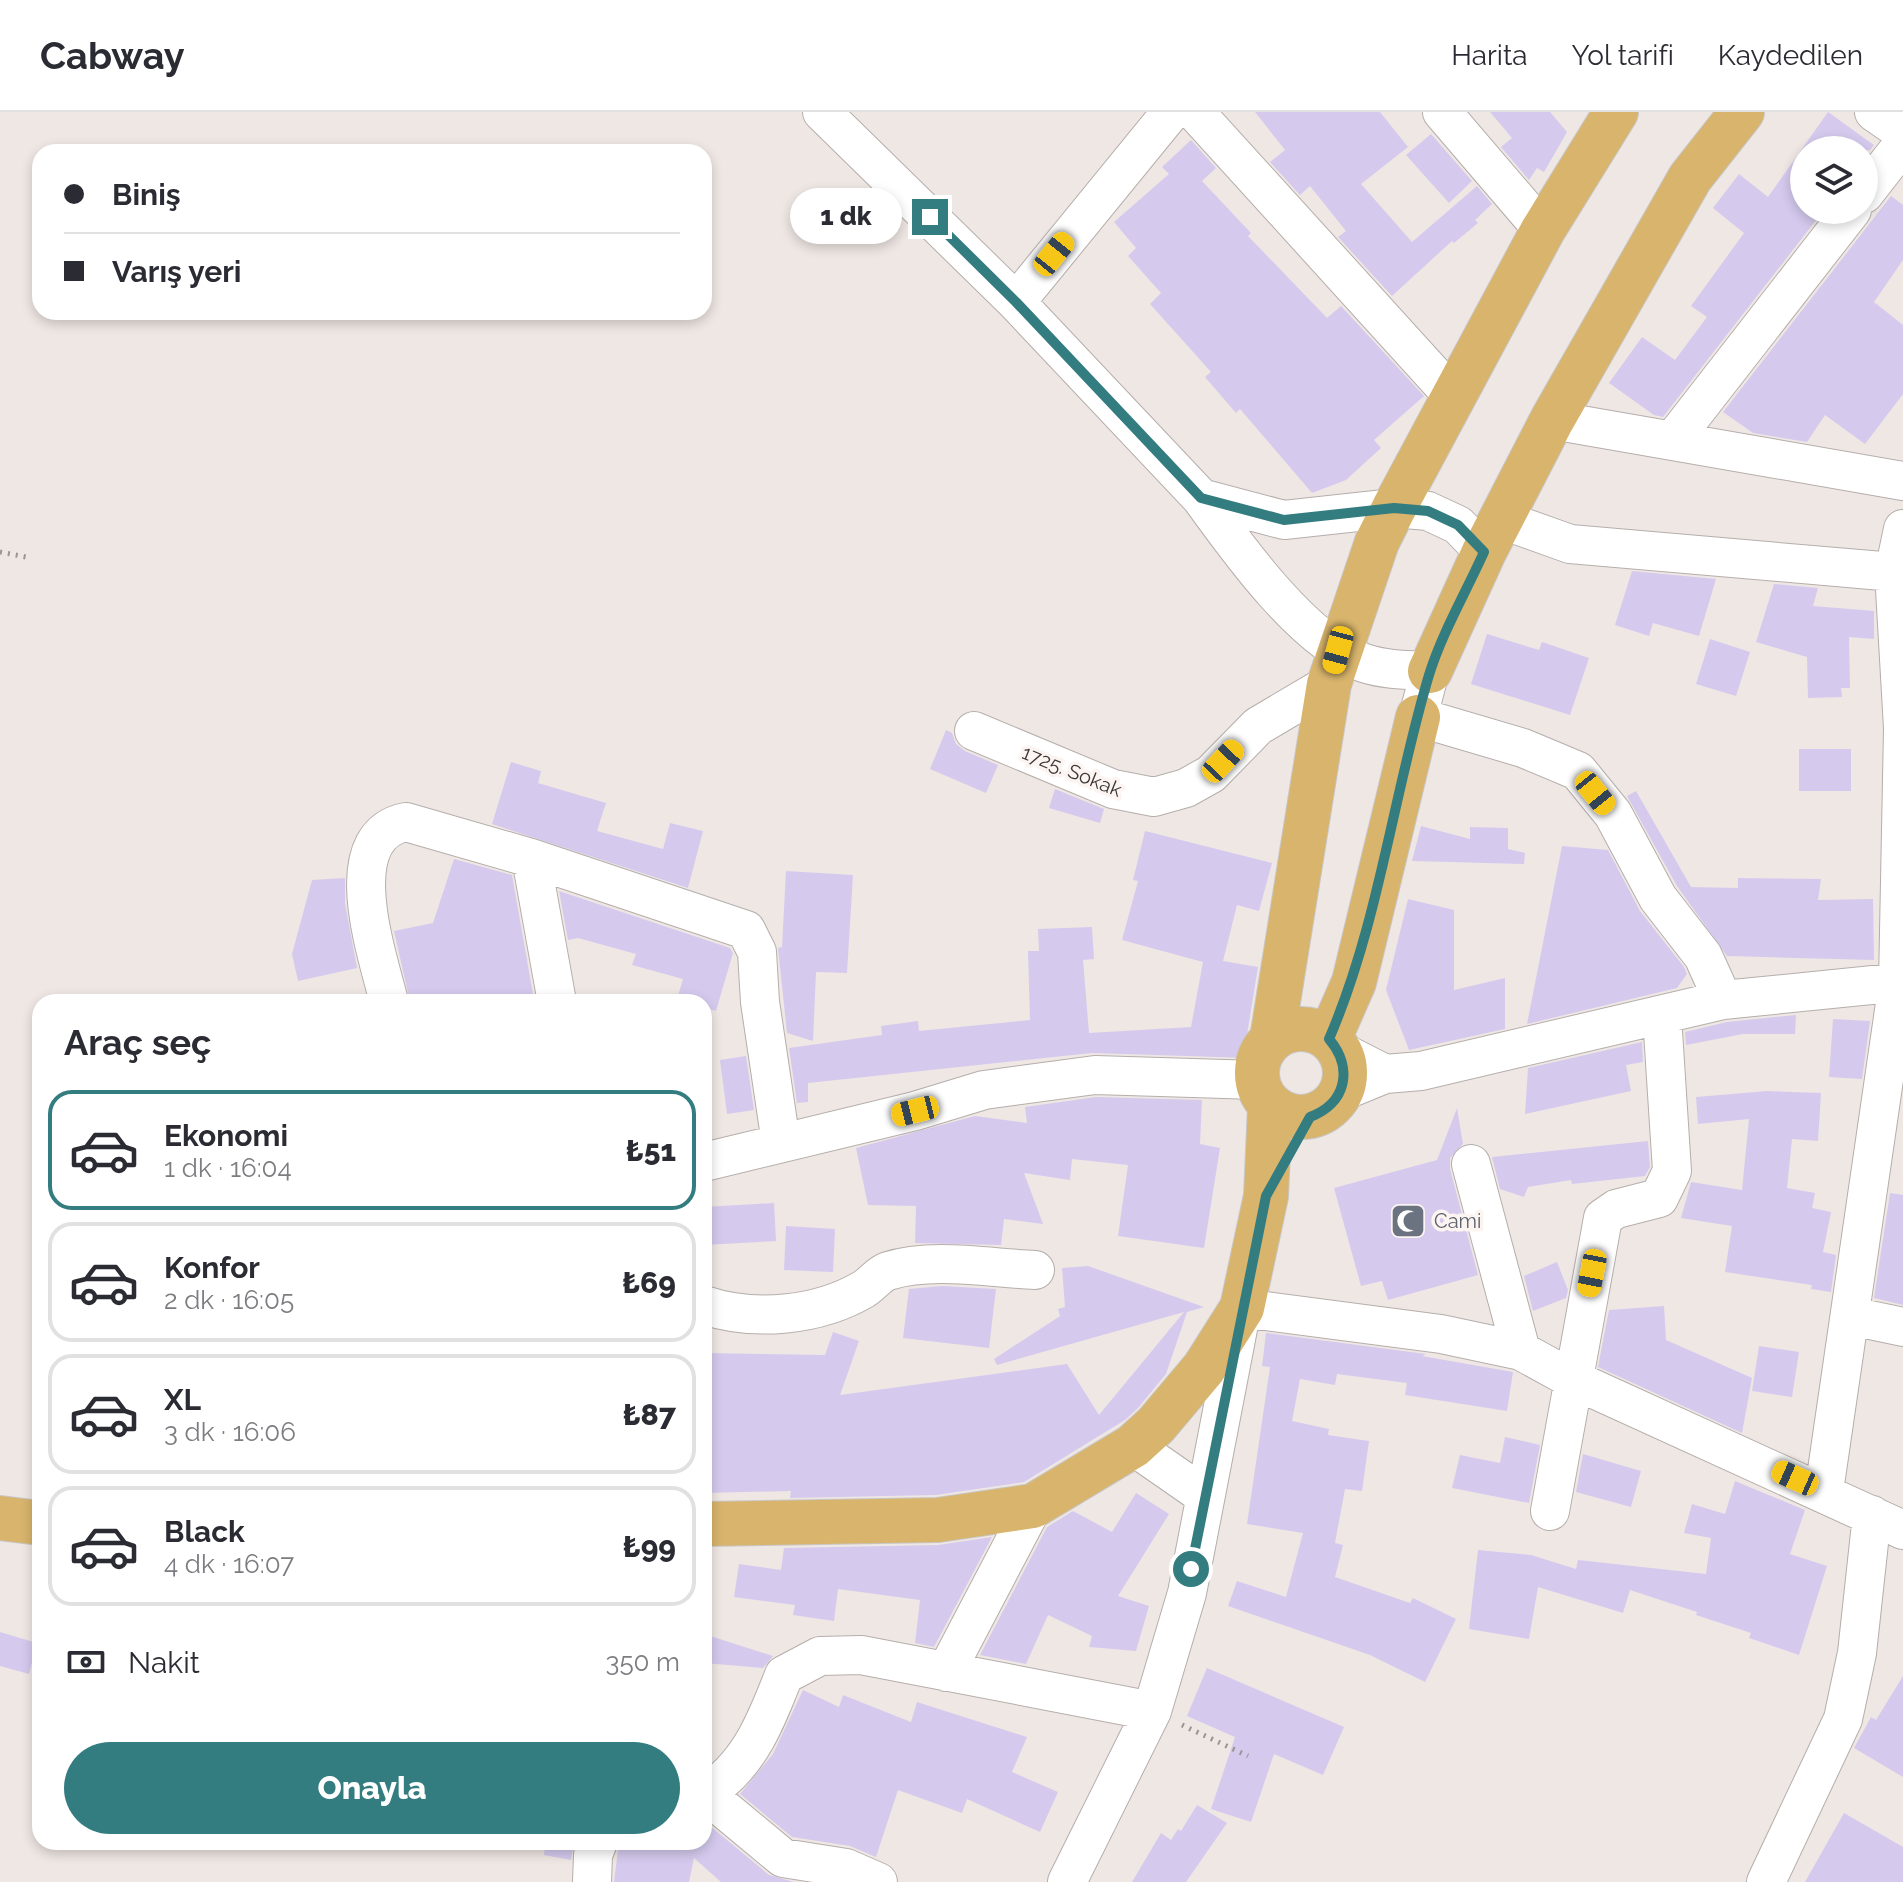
<!DOCTYPE html>
<html lang="tr">
<meta charset="utf-8">
<style>
:root{--surface:#fff;--page:#f2f2f3;--text:#2b2b33;--muted:#7c7c81;--line:#e1e1e2;--accent:#337c80}
body{margin:0;font-family:Raleway,sans-serif;background:var(--page);color:var(--text);height:100vh;display:flex;flex-direction:column;font-size:30px;white-space:nowrap}
*{box-sizing:border-box;margin:0}
p{font-size:26px;color:var(--muted)}
.icon{flex:none;width:44px;height:44px;fill:none;stroke:currentColor;stroke-width:2;stroke-linecap:round;stroke-linejoin:round}
.map{position:relative;flex:1;overflow:hidden}
.panel{position:absolute;left:32px;top:882px;width:680px;height:856px;display:flex;flex-direction:column;background:var(--surface);border-radius:24px;box-shadow:0 4px 12px #0003}
.panel>*{flex:none}
.guide{position:absolute;left:32px;top:32px;width:680px;height:176px;border-radius:24px;box-shadow:0 4px 12px #0003;display:grid;align-content:center;height:176px;padding:0 32px;background:var(--surface)}
.controls{position:absolute;left:1790px;top:24px;display:grid;gap:16px}
.controls a{display:grid;place-items:center;width:88px;height:88px;border-radius:50%;background:var(--surface);box-shadow:0 4px 12px #0003;font-size:40px}
.end{position:absolute;width:36px;height:36px;margin:-18px;border:10px solid #337c80;background:#fff;box-shadow:0 0 0 4px #fff}
.from{border-radius:50%}
.bubble{position:absolute;height:56px;border-radius:28px;background:var(--surface);box-shadow:0 4px 12px #0003;font-size:26px;font-weight:800;line-height:56px;text-align:center}
.car{position:absolute;width:24px;height:48px;margin:-24px -12px;border-radius:10px;box-shadow:0 0 6px 2px #0007;background:linear-gradient(#f5c518 24%,#345 0 40%,#f5c518 0 76%,#345 0 86%,#f5c518 0)}
.guide b{display:flex;align-items:center;gap:28px;height:76px;font-size:30px}
.guide b+b{border-top:2px solid var(--line)}
.guide i{width:20px;height:20px;background:var(--text)}
ul{padding:0;list-style:none}
li{display:flex;align-items:center;gap:24px;height:120px;margin:0 16px 12px;padding:0 16px;border:4px solid var(--line);border-radius:24px}
li div{flex:1}
li b{display:block;font-size:30px}
li em{font-style:normal;font-weight:800}
li.selected{border-color:var(--accent)}
li>.icon{width:72px;height:72px;stroke-width:1.5}
h2{padding:0 32px;font-size:36px;line-height:96px}
.pay{display:flex;align-items:center;gap:20px;height:88px;padding:0 32px;font-size:30px}
.pay p{margin-inline-start:auto}
.action{display:flex;gap:16px;margin-top:auto;padding:16px 32px}
.action a{flex:1;height:92px;border-radius:48px;background:var(--accent);color:#fff;font-size:32px;font-weight:800;line-height:92px;text-align:center}
header{display:flex;align-items:center;gap:48px;box-sizing:border-box;height:112px;padding:0 40px;background:var(--surface);border-bottom:2px solid var(--line)}
header strong{font-size:38px}
nav{display:flex;gap:44px;margin-inline-start:auto;font-size:28px}
.map>svg:first-child{display:block}
</style>
<header>
<strong>Cabway</strong>
<nav><a>Harita</a><a>Yol tarifi</a><a>Kaydedilen</a></nav>
</header>
<div class="map">
<svg width="1903" height="1770" viewBox="0 0 1903 1770">
<rect width="100%" height="100%" fill="#efe7e4"/>
<!-- building -->
<path fill="#d5caee" d="M1255,0H1380L1408,35L1361,72L1412,130L1477,74L1492,92L1475,108L1478,111L1454,131L1452,129L1392,184L1338,125L1346,119L1310,74L1300,83L1270,50L1285,38Z
M1490,0H1550L1567,20L1544,60L1537,56L1529,68L1501,35L1512,26Z
M1828,0L1874,33L1870,38H1804V98H1824L1663,305L1654,303L1609,271L1642,225L1675,248L1707,205L1691,194L1744,121L1713,96L1739,62L1768,85Z
M1431,22L1472,69L1449,91L1406,43Z
M1191,28L1216,56L1202,69L1251,121L1248,124L1327,206L1341,194L1424,284L1374,328L1381,336L1346,368L1312,381L1240,297L1236,301L1205,265L1211,260L1150,192L1161,181L1128,144L1136,136L1114,110L1169,62L1162,55Z
M1891,84L1903,93V148L1874,190L1903,213V282L1865,332L1825,303L1807,330L1753,321L1723,300Z
M1632,459L1716,467L1699,524L1653,511L1649,524L1615,513Z
M1774,472L1818,476L1813,494L1874,499V527L1849,525L1850,576H1841L1842,585L1808,586L1807,545L1756,530Z
M1487,522L1539,538L1542,530L1589,546L1570,603L1471,572Z
M1710,527L1750,540L1736,584L1696,572Z
M946,618L952,621L956,632L965,639L998,653L986,681L930,657Z
M1799,637H1851V679H1799Z
M511,650L541,659L538,671L606,691L597,719L663,737L670,711L703,719L688,776L492,712Z
M1055,677L1104,697L1100,711L1049,696Z
M1636,679L1691,775L1738,776V766L1821,767L1818,788L1873,787L1874,848L1727,844L1677,774L1627,684Z
M1421,714L1470,727V715L1508,716V737L1525,741L1524,752L1412,749Z
M1145,719L1272,751L1259,799L1237,793L1223,849L1258,855L1247,923L1248,946L1092,941L808,971V990L797,991L789,936L882,923L881,914L918,909L919,919L1030,908L1028,839H1039L1038,817L1092,815L1094,847L1083,848L1089,921L1191,915L1203,850L1122,828L1138,769L1133,768Z
M1562,734L1608,738L1640,799L1684,855L1687,862L1677,876L1527,912Z
M454,747L512,763L533,882L502,890H410L394,819L433,811Z
M786,759L853,763L847,861L816,860L813,929L787,921L778,836L782,835Z
M345,766V791L357,856L298,869L292,842L312,768Z
M559,779L730,836L733,841L716,899L704,895V890L677,887L683,867L632,853L636,842L578,826L568,828Z
M1408,787L1454,798V878L1505,866V917L1409,938L1386,878Z
M1796,903L1795,922H1743L1686,933L1685,920L1727,910Z
M1833,907L1870,909L1862,967L1829,965Z
M1642,930L1643,950L1626,953L1631,979L1525,1002L1528,956Z
M746,944L754,998L727,1002L720,948Z
M1767,979L1821,981L1818,1029L1792,1027L1787,1076L1815,1081L1812,1096L1831,1100L1823,1140L1836,1143L1831,1180L1811,1177L1812,1173L1725,1160L1732,1114L1681,1106L1691,1070L1742,1078L1749,1007L1698,1012L1696,985Z
M1096,985L1202,988L1200,1032L1220,1036L1204,1136L1118,1124L1128,1053L1072,1047L1070,1068L1024,1061L1043,1112L1004,1107L1001,1133L915,1131L916,1094L868,1093L856,1036L975,1004L1027,1011L1025,995Z
M1457,996L1463,1032L1450,1046V1057L1478,1163L1388,1188L1382,1169L1361,1174L1334,1076L1437,1048Z
M1648,1029L1650,1055L1645,1064L1572,1072L1571,1068L1528,1075L1524,1085L1500,1077L1492,1045Z
M1890,1081L1903,1083V1193L1874,1186Z
M774,1091L776,1129L704,1133V1095Z
M786,1114L835,1117L833,1160L784,1158Z
M1557,1150L1568,1178L1566,1186L1533,1199L1524,1164Z
M1088,1154L1204,1195L1187,1200L1166,1262L1138,1296L1125,1308L1024,1370L936,1383L790,1386L791,1379L704,1381V1241L825,1243L833,1220L859,1229L840,1283L1067,1252L1099,1303L1184,1200L997,1253L994,1247L1060,1204L1058,1197L1065,1195L1062,1156Z
M942,1174L996,1177L989,1236L903,1226L909,1177Z
M1664,1194L1666,1228L1752,1266L1742,1321L1598,1255L1609,1198Z
M1266,1221L1426,1242L1422,1244L1513,1260L1507,1299L1405,1283L1407,1271L1337,1262L1335,1273L1300,1267L1292,1309L1329,1317L1328,1323L1369,1329L1362,1379L1345,1377L1335,1431L1343,1433L1335,1465L1410,1491L1413,1486L1456,1507L1425,1570L1370,1543L1228,1494L1237,1469L1286,1485L1303,1421L1247,1412L1270,1255L1262,1254Z
M1759,1234L1799,1240L1792,1285L1752,1279Z
M1505,1325L1540,1333L1529,1391L1452,1376L1460,1343L1500,1351Z
M1583,1342L1641,1359L1631,1395L1576,1380Z
M1735,1369L1805,1398L1790,1442L1827,1454L1799,1543L1749,1526L1751,1521L1696,1503L1697,1500L1630,1478L1623,1501L1538,1475L1529,1527L1469,1517L1478,1438L1531,1443L1576,1457L1578,1448L1706,1462L1711,1426L1684,1421L1692,1392L1725,1402Z
M1136,1381L1169,1402L1118,1484L1149,1494L1136,1539L1089,1535L1092,1524L1048,1503L1026,1552L980,1543L1047,1415L1073,1399L1112,1420Z
M992,1425L934,1535L915,1531L920,1488L838,1477L834,1509L793,1503L795,1493L734,1485L739,1452L781,1458L784,1436L938,1433Z
M0,1520L37,1531L29,1562L0,1554Z
M704,1522L773,1544L763,1556L704,1551Z
M1207,1556L1344,1615L1323,1663L1274,1642L1251,1710L1211,1697L1235,1625L1187,1604Z
M1903,1564V1665L1854,1636L1871,1605L1876,1608Z
M803,1578L839,1595L843,1583L911,1610L917,1590L1027,1625L1012,1660L1058,1680L1040,1720L967,1687L962,1701L898,1678L876,1745L850,1734L792,1725L740,1682L773,1642Z
M1197,1693L1227,1711L1186,1770H1132L1161,1721L1171,1728L1178,1717L1181,1719Z
M1844,1701L1903,1735V1770H1805Z
M704,1709L769,1763L794,1770H721L694,1746L689,1770H614L619,1730H704Z
M545,1730H574L571,1748L544,1743Z"/>
<g fill="none" stroke-linecap="round" stroke-linejoin="round">
<!-- minor casing -->
<g stroke="#b5aeab" stroke-width="40">
<path id="minor" d="M822,0L1016,190L1201,386
M1195,0L1453,284
M1442,0L1543,118
M1874,0L1903,20
M1864,82L1903,32
M1016,190L1171,0
M1552,308L1903,369
M1673,328L1852,98
M1500,407L1570,432L1894,460
M1903,417L1894,460L1903,616
M1484,440L1458,413L1428,399L1394,396L1284,408L1201,386C1237,436 1304,530 1364,551C1385,558 1408,558 1430,559L1418,605L1523,636L1578,659L1613,702L1658,786L1703,844L1723,888
M974,619L1113,677L1154,685L1186,676L1211,662L1258,614L1329,572
M531,746L557,890
M389,890C378,844 335,724 406,710L531,746L746,818L757,840L760,890L781,1031
M1340,939L1385,962
M1341,980L1385,962L1421,959L1723,888L1903,870
M704,1050L915,999L984,978L1095,963L1257,968
M1471,1052L1521,1239
M704,1193C754,1210 818,1204 864,1177C872,1172 879,1162 888,1159C932,1145 989,1156 1035,1158
M1851,1204L1903,1215
M1133,1334L1205,1384
M1824,1379L1898,871L1903,617
M1550,1399L1603,1106L1616,1097L1659,1086L1672,1059L1662,904
M946,1560L1033,1394
M704,1682C749,1655 766,1609 784,1563L820,1544L861,1543L1152,1599
M706,1682L783,1746L846,1756L878,1770
M592,1770L593,1743L598,1730
M1067,1770L1152,1599L1187,1481L1242,1196L1441,1222L1521,1239L1572,1267L1903,1418
M1766,1770L1843,1607L1857,1541L1872,1403"/>
</g>
<!-- major casing -->
<g stroke="#c8c7c7" stroke-width="46">
<path id="major" d="M1430,559L1484,440L1552,308L1690,66L1742,0
M1257 961a44 44 0 1 1 88 0a44 44 0 1 1-88 0Z
M1272,927L1329,572L1377,430L1394,396L1543,118L1616,0
M1329,927L1354,870L1418,605
M0,1406L40,1411
M704,1412L938,1408L1033,1394L1133,1334L1156,1313L1204,1256L1242,1196L1266,1084L1270,994"/>
</g>
<!-- path -->
<path stroke="#9a9592" stroke-width="5" stroke-dasharray="2 6" stroke-linecap="butt" d="M0,440L31,446
M1182,1613L1248,1644"/>
<!-- minor -->
<use href="#minor" stroke="#fff" stroke-width="38"/>
<!-- major -->
<use href="#major" stroke="#d8b46c" stroke-width="44"/>
</g>
<g fill="none" stroke-linecap="round" stroke-linejoin="round">
<!-- route -->
<path stroke="#337c80" stroke-width="10" d="M930,105L1016,190L1201,386L1284,408L1394,396L1428,399L1458,413L1484,440C1466,480 1442,521 1429,563C1393,683 1379,811 1329,927C1354,956 1346,992 1310,1005L1266,1084L1191,1457"/>
</g>
<!-- icons -->
<defs>
<g id="mosque-square" transform="scale(1.8)"><rect x="-9" y="-9" width="18" height="18" rx="4" fill="#6b7280" stroke="#fcf4f1"/><path d="M3.5-4.9A6 6 0 1 0 3.5 4.9A5 5 0 1 1 3.5-4.9Z" fill="#fff"/></g>
</defs>
<g fill-rule="evenodd">
<use href="#mosque-square" x="1408" y="1109"/>
</g>
<g text-anchor="middle" stroke-width="7" stroke-linejoin="round" paint-order="stroke">
<!-- street labels -->
<g font-size="20" fill="#3a3736" stroke="#fcf4f1">
<text transform="translate(1072 659) rotate(22)" y="7">1725. Sokak</text>
</g>
<!-- worship labels -->
<g font-size="20" fill="#5b616d" stroke="#fcf4f1" text-anchor="start">
<text x="1434" y="1116">Cami</text>
</g>
</g>
</svg>
<div class="controls">
<a><svg class="icon" aria-label="layers" viewBox="0 0 24 24"><path d="M12 4l9 5-9 5-9-5zM3 14l9 5 9-5"/></svg></a>
</div>
<i class="end from" style="left:1191px;top:1457px"></i>
<i class="end" style="left:930px;top:105px"></i>
<div class="bubble" style="left:790px;top:76px;width:112px">1 dk</div>
<i class="car" style="left:1054px;top:142px;rotate:39deg"></i>
<i class="car" style="left:1338px;top:538px;rotate:195deg"></i>
<i class="car" style="left:1223px;top:649px;rotate:43deg"></i>
<i class="car" style="left:1595px;top:681px;rotate:141deg"></i>
<i class="car" style="left:915px;top:999px;rotate:256deg"></i>
<i class="car" style="left:1592px;top:1161px;rotate:191deg"></i>
<i class="car" style="left:1795px;top:1366px;rotate:294deg"></i>
<div class="guide">
<b><i class="from"></i>Biniş</b>
<b><i></i>Varış yeri</b>
</div>
<section class="panel">
<h2>Araç seç</h2>
<ul>
<li class="selected"><svg class="icon" aria-label="car" viewBox="0 0 24 24"><path d="M5 17H2v-5l4-1 3-4h7l3 4 3 1v5h-3M9 17h6M6 11h13"/><circle cx="7" cy="17" r="2"/><circle cx="17" cy="17" r="2"/></svg><div><b>Ekonomi</b><p>1 dk · 16:04</p></div><em>₺51</em></li>
<li><svg class="icon" aria-label="car" viewBox="0 0 24 24"><path d="M5 17H2v-5l4-1 3-4h7l3 4 3 1v5h-3M9 17h6M6 11h13"/><circle cx="7" cy="17" r="2"/><circle cx="17" cy="17" r="2"/></svg><div><b>Konfor</b><p>2 dk · 16:05</p></div><em>₺69</em></li>
<li><svg class="icon" aria-label="car" viewBox="0 0 24 24"><path d="M5 17H2v-5l4-1 3-4h7l3 4 3 1v5h-3M9 17h6M6 11h13"/><circle cx="7" cy="17" r="2"/><circle cx="17" cy="17" r="2"/></svg><div><b>XL</b><p>3 dk · 16:06</p></div><em>₺87</em></li>
<li><svg class="icon" aria-label="car" viewBox="0 0 24 24"><path d="M5 17H2v-5l4-1 3-4h7l3 4 3 1v5h-3M9 17h6M6 11h13"/><circle cx="7" cy="17" r="2"/><circle cx="17" cy="17" r="2"/></svg><div><b>Black</b><p>4 dk · 16:07</p></div><em>₺99</em></li>
</ul>
<div class="pay"><svg class="icon" aria-label="cash" viewBox="0 0 24 24"><path d="M3 7h18v10H3z"/><circle cx="12" cy="12" r="2"/></svg>Nakit<p>350 m</p></div>
<div class="action"><a>Onayla</a></div>
</section>
</div>
